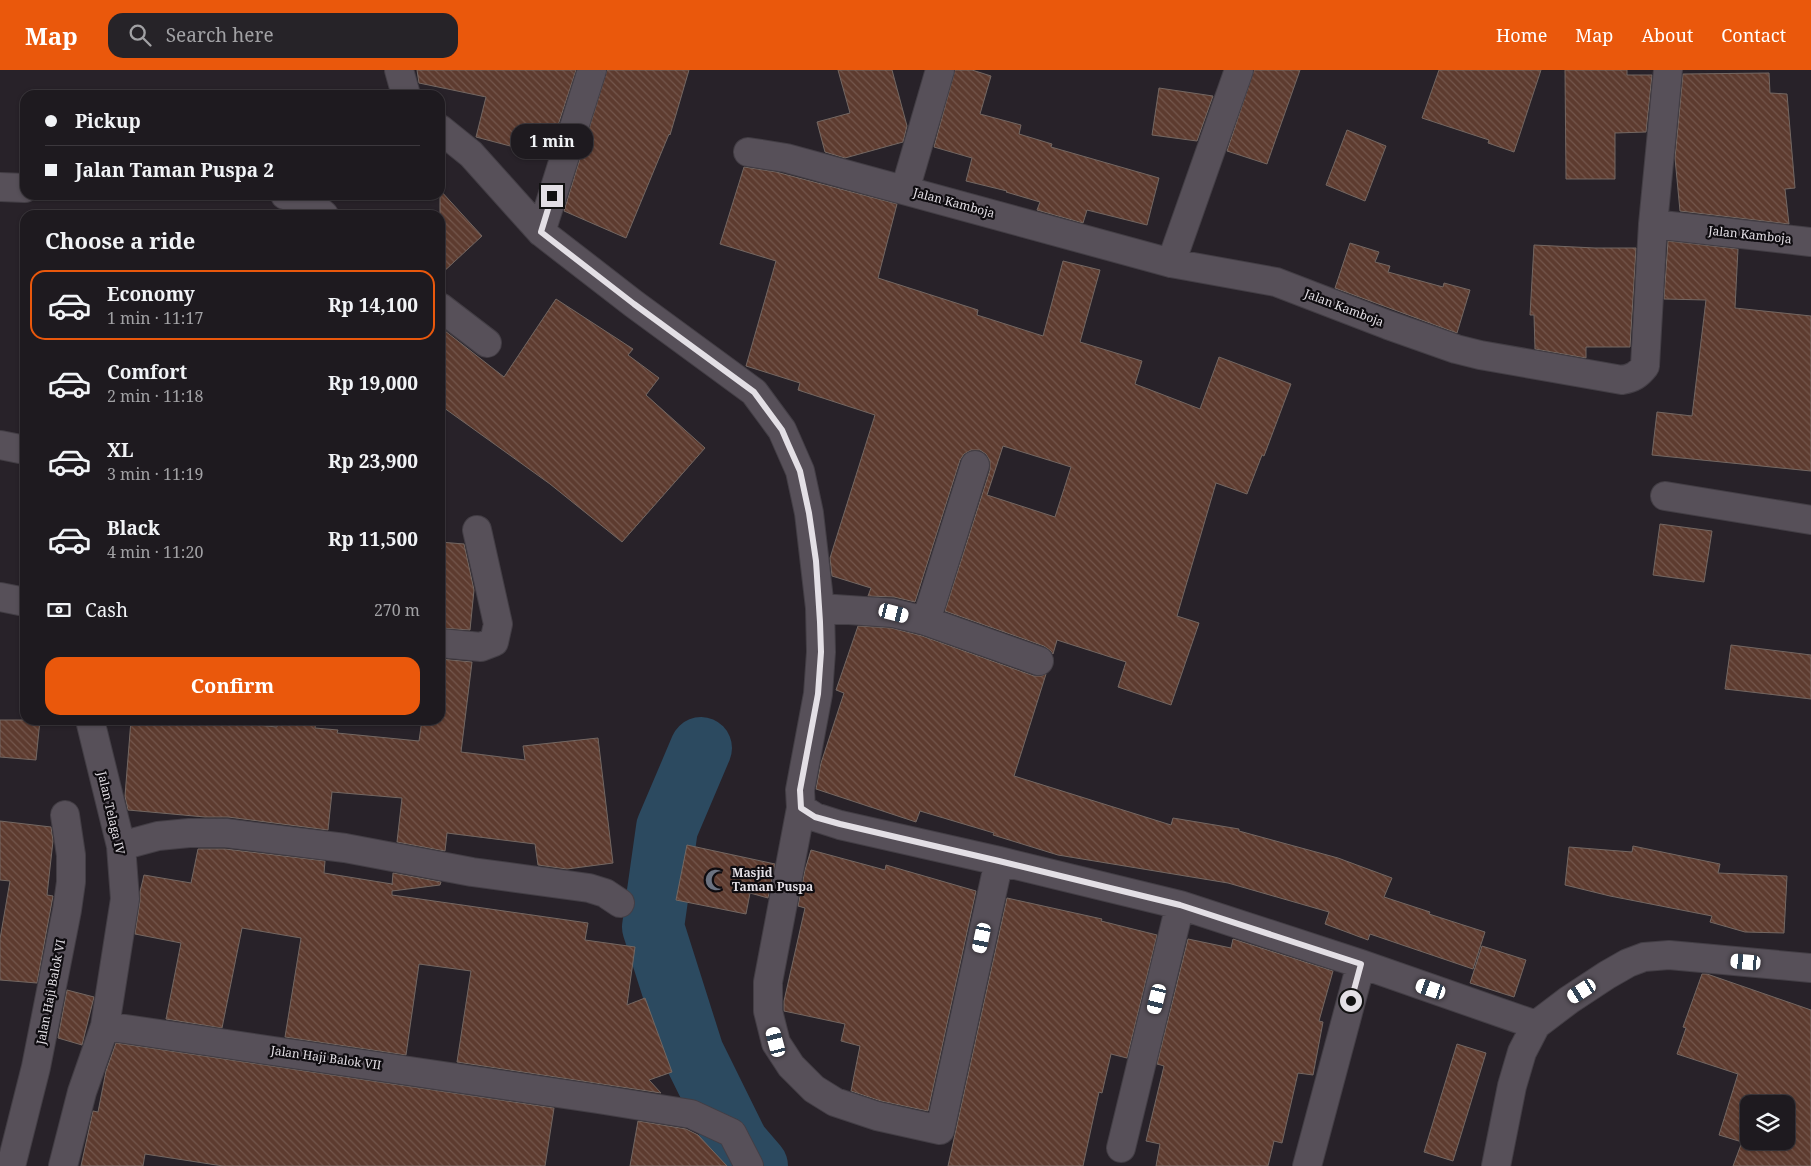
<!DOCTYPE html>
<meta charset="utf-8">
<style>
:root{--surface:#1e1a1f;--page:#262328;--text:#f1f3f6;--muted:#a1a1a4;--line:#3c383d;--accent:#ea580c}
body{margin:0;font-family:"Noto Serif",serif;background:var(--page);color:var(--text);height:100vh;display:flex;flex-direction:column;font-size:19px;white-space:nowrap}
*{box-sizing:border-box;margin:0}
p{font-size:16px;color:var(--muted)}
.icon{flex:none;width:28px;height:28px;fill:none;stroke:currentColor;stroke-width:2;stroke-linecap:round;stroke-linejoin:round}
.map{position:relative;flex:1;overflow:hidden}
.side{position:absolute;left:20px;top:140px;width:425px;height:515px;display:flex;flex-direction:column;background:var(--surface);border-radius:15px;box-shadow:0 1px 4px #0004,0 0 0 1px var(--line)}
.side>*{flex:none}
.hud{position:absolute;left:20px;top:20px;width:425px;height:110px;border-radius:15px;box-shadow:0 1px 4px #0004,0 0 0 1px var(--line);display:grid;align-content:center;height:110px;padding:0 25px;background:var(--surface)}
.buttons{position:absolute;left:1740px;top:1025px;display:grid;gap:10px}
.buttons a{display:grid;place-items:center;width:55px;height:55px;border-radius:10px;background:var(--surface);box-shadow:0 1px 4px #0004,0 0 0 1px var(--line);font-size:25px}
.end{position:absolute;width:22px;height:22px;margin:-11px;border:6px solid #e3dfe5;background:#111;box-shadow:0 0 0 2px #111}
.from{border-radius:50%}
.bubble{position:absolute;height:35px;border-radius:15px;background:var(--surface);box-shadow:0 1px 4px #0004,0 0 0 1px var(--line);font-size:16px;font-weight:700;line-height:35px;text-align:center}
.car{position:absolute;width:15px;height:30px;margin:-15px -8px;border-radius:6px;box-shadow:0 0 4px 1px #0007;background:linear-gradient(#fff 24%,#345 0 40%,#fff 0 76%,#345 0 86%,#fff 0)}
.hud b{display:flex;align-items:center;gap:18px;height:48px;font-size:19px}
.hud b+b{border-top:1px solid var(--line)}
.hud i{width:12px;height:12px;background:var(--text)}
ul{padding:0;list-style:none}
li{display:flex;align-items:center;gap:15px;height:70px;margin:0 10px 8px;padding:0 15px;border:2px solid transparent;border-radius:15px}
li div{flex:1}
li b{display:block;font-size:19px}
li em{font-style:normal;font-weight:700}
li.active{border-color:var(--accent)}
li>.icon{width:45px;height:45px;stroke-width:1.5}
h2{padding:0 25px;font-size:22px;line-height:60px}
.pay{display:flex;align-items:center;gap:12px;height:55px;padding:0 25px;font-size:19px}
.pay p{margin-inline-start:auto}
.cta{display:flex;gap:10px;margin-top:auto;padding:10px 25px}
.cta a{flex:1;height:58px;border-radius:15px;background:var(--accent);color:#fff;font-size:20px;font-weight:700;line-height:58px;text-align:center}
header{display:flex;align-items:center;gap:30px;box-sizing:border-box;height:70px;padding:0 25px;background:var(--accent);color:#fff}
header strong{font-size:24px}
nav{display:flex;gap:28px;margin-inline-start:auto;font-size:18px}
.search{width:350px;height:45px;background:var(--page);display:flex;align-items:center;gap:12px;box-sizing:border-box;padding:0 18px;border-radius:15px;color:var(--muted);font-size:19px}
.map>svg:first-child{display:block}
</style>
<header>
<strong>Map</strong>
<div class="search"><svg class="icon" aria-label="search" viewBox="0 0 24 24"><circle cx="10" cy="10" r="6"/><path d="M15 15l6 6"/></svg>Search here</div>
<nav><a>Home</a><a>Map</a><a>About</a><a>Contact</a></nav>
</header>
<div class="map">
<svg width="1811" height="1096" viewBox="0 0 1811 1096">
<defs>
<pattern id="building-back-hatch" width="6" height="6" patternUnits="userSpaceOnUse" patternTransform="scale(1.25)"><rect width="6" height="6" fill="#5d3b2f"/><path d="M-1 5l2 2M0 0l6 6M5-1l2 2" fill="none" stroke="#74574d"/></pattern>
</defs>
<rect width="100%" height="100%" fill="#282229"/>
<g fill="none" stroke-linecap="round" stroke-linejoin="round">
<!-- river -->
<path stroke="#2c4a60" stroke-width="62" d="M701,678L667,758L653,857L693,983L738,1074L757,1096"/>
</g>
<!-- building -->
<path fill="url(#building-back-hatch)" stroke="#736762" fill-rule="evenodd" d="M417,0H576L548,86L476,67L486,27L419,13Z
M607,0H689L670,65L669,64L626,168L564,141Z
M838,0H892L907,56L903,72L845,88L825,82L817,52L850,43Z
M955,0H972L991,6L980,44L1021,55L1019,64L1052,74L1051,77L1159,108L1147,155L1087,140L1083,153L1037,140L1040,132L1006,122L1007,121L966,111L972,88L934,77Z
M1254,0H1300L1267,94L1227,81Z
M1439,0H1541L1514,82L1488,73L1489,70L1422,48Z
M1565,0H1627V5H1652L1646,62L1615,63V109H1566Z
M1769,3L1770,23L1787,24L1795,118L1785,119L1789,154L1680,141L1675,88L1683,4Z
M1159,18L1213,26L1197,71L1152,65Z
M1347,60L1386,76L1365,131L1326,115Z
M744,97L776,102L897,134L878,208L978,240L977,245L1043,266L1063,191L1100,200L1080,272L1142,291L1135,314L1200,339L1219,287L1291,314L1264,386L1262,385L1247,424L1216,413L1177,546L1199,553L1171,635L1118,617L1126,592L1057,570L1053,584L1051,581L1044,576L945,541L990,400V391L986,384L980,380H971L964,384L960,390L915,532L894,527L868,526L871,518L832,506L830,488L875,345L798,320L800,313L746,296L776,191L720,174ZM1003,376L1071,397L1055,447L987,425Z
M440,120L482,166L440,205Z
M1668,171L1738,179L1735,238L1811,246V401L1652,385L1657,342L1692,346L1706,230L1664,229Z
M1350,173L1379,182L1375,192L1390,196L1388,202L1443,217L1444,213L1470,220L1457,263L1335,218Z
M1534,175L1595,178H1636L1630,277H1586V288L1535,279L1534,245H1530Z
M556,229L633,279L628,285L659,308L646,325L705,378L622,472L550,414L440,335V257L504,307Z
M1660,454L1712,461L1704,512L1653,505Z
M440,472L464,474L474,520L470,560L440,558Z
M858,556L891,558L922,566L1034,606H1041L1046,604L1014,706L1171,755L1173,748L1239,759V761L1338,788L1392,808L1384,827L1430,842L1429,844L1485,862L1473,899L1370,864L1368,870L1325,854L1329,842L1228,813L1058,785L993,765L994,763L920,741L916,752L816,719L821,693L844,623L836,620Z
M1731,575L1811,585V629L1725,619Z
M440,589L472,592L461,682L525,690L523,676L598,668L613,793L567,799L538,795L535,774L447,763L445,781L397,772L402,728L332,722L328,760L228,747H205L128,740L125,726L131,650H204L277,657L278,650H316L315,658L338,660L337,663L419,671L422,650H440Z
M0,650H40L36,690L0,687Z
M0,751L51,757L53,771L47,825L53,826L37,913L0,910V869L10,811L0,810Z
M687,775L775,794L768,828L750,823L746,844L676,830Z
M1633,776L1720,794L1718,803L1787,806L1784,863L1745,862L1710,852L1712,846L1610,826L1565,815L1569,777L1632,782Z
M198,779H225L325,791L324,803L392,814V815L393,803L441,812L440,815L392,821V825L588,853L585,870L635,877L627,935L645,928L672,1002L649,1010L661,1023L457,992L471,901L419,894L406,985L285,967L301,868L242,858L222,958L166,949L181,873L135,864L140,831V822L144,805L191,813Z
M811,780L885,800L886,795L976,821L928,1041L881,1031L851,1021L860,976L841,971L845,954L784,941V931L805,838L798,836L805,800Z
M1007,828L1102,849L1101,851L1157,865L1127,988L1111,984L1102,1023L1099,1022L1083,1096H948Z
M1188,869L1231,878L1233,869L1333,901L1319,951L1323,952L1313,1005L1298,1003L1282,1073L1274,1071L1268,1096H1156L1160,1074L1146,1071L1164,996L1157,994Z
M1482,876L1526,890L1514,927L1470,913Z
M1702,904H1707L1811,940V1096H1733L1742,1072L1719,1065L1738,1004L1677,984L1686,958L1683,957ZM1749,1034H1786V1071H1749Z
M67,920L94,927L82,975L58,968Z
M116,973L554,1038L545,1096H223L145,1084L143,1096H81L93,1041L98,1042L106,1001Z
M1457,974L1486,983L1453,1091L1424,1082Z
M638,1051L686,1059L698,1065L727,1096H630Z"/>
<g fill="none" stroke-linecap="round" stroke-linejoin="round">
<!-- minor casing -->
<g stroke="#433e45" stroke-width="30">
<path id="minor" d="M399,0L406,25
M440,59L471,84L541,162L634,234L754,322L782,360L800,401L809,443L820,538L821,582L818,624L800,720L801,738L815,747L840,755L999,791L1180,835L1361,894L1536,955
M748,82L786,88L1171,193L1276,212L1388,255L1456,279L1480,285L1622,310C1633,308 1638,305 1645,296L1653,154L1668,0
M0,117L25,118
M905,120L940,0
M285,125L312,134L324,145
M1653,154L1811,172
M541,162L592,0
M1171,193L1239,0
M440,237L487,273
M0,375L25,380
M1665,426L1811,450
M0,527L25,532
M820,538L893,543L926,551L1039,591
M926,551L975,395
M440,573L481,577L494,572L498,554L477,460
M801,738L768,912V941L776,973L791,996L814,1019L835,1032L877,1046L940,1060L999,791
M121,776L158,766L189,763H226L345,778L472,802L589,818L605,823L620,833
M105,956L598,1029L691,1044L732,1063L749,1096
M1121,1078L1180,835
M11,1096L36,997L67,840L71,812V785L65,745
M63,1096L82,1022L105,956L125,829L121,776L90,650
M1307,1096L1361,894
M1496,1096L1512,1016L1522,982L1536,955L1569,930L1607,905L1628,893L1644,887L1669,885L1811,898"/>
</g>
<!-- minor -->
<use href="#minor" stroke="#575059" stroke-width="28"/>
</g>
<g fill="none" stroke-linecap="round" stroke-linejoin="round">
<!-- route -->
<path stroke="#e3dfe5" stroke-width="6" d="M552,126L541,162L634,234L754,322L782,360L788,374L800,401L809,443L816,491L820,552L821,582L818,624L800,720L801,738L815,747L840,754L999,791L1180,835L1361,894L1351,931"/>
</g>
<!-- icons -->
<defs>
<g id="mosque-bare" transform="scale(1.725)"><path d="M3.5-4.9A6 6 0 1 0 3.5 4.9A5 5 0 1 1 3.5-4.9Z" fill="#6b7280" stroke="#0f0c10" stroke-width="2.5" paint-order="stroke"/></g>
</defs>
<g fill-rule="evenodd">
<use href="#mosque-bare" x="716" y="810"/>
</g>
<g text-anchor="middle" stroke-width="4.5" stroke-linejoin="round" paint-order="stroke">
<!-- street labels -->
<g font-size="12" fill="#e3dfe5" stroke="#0f0c10">
<text transform="translate(954 133) rotate(15)" y="4">Jalan Kamboja</text>
<text transform="translate(1750 165) rotate(6)" y="4">Jalan Kamboja</text>
<text transform="translate(1344 238) rotate(21)" y="4">Jalan Kamboja</text>
<text transform="translate(111 743) rotate(77)" y="4">Jalan Telaga IV</text>
<text transform="translate(51 922) rotate(-79)" y="4">Jalan Haji Balok VI</text>
<text transform="translate(326 988) rotate(8)" y="4">Jalan Haji Balok VII</text>
</g>
<!-- poi labels -->
<g font-size="12" font-weight="bold" fill="#e3dfe5" stroke="#0f0c10" text-anchor="start">
<text x="732" y="807">Masjid<tspan x="732" dy="14">Taman Puspa</tspan></text>
</g>
</g>
</svg>
<div class="buttons">
<a><svg class="icon" aria-label="layers" viewBox="0 0 24 24"><path d="M12 4l9 5-9 5-9-5zM3 14l9 5 9-5"/></svg></a>
</div>
<i class="end from" style="left:1351px;top:931px"></i>
<i class="end" style="left:552px;top:126px"></i>
<div class="bubble" style="left:511px;top:54px;width:82px">1 min</div>
<i class="car" style="left:894px;top:543px;rotate:104deg"></i>
<i class="car" style="left:982px;top:868px;rotate:192deg"></i>
<i class="car" style="left:1746px;top:892px;rotate:275deg"></i>
<i class="car" style="left:1431px;top:919px;rotate:289deg"></i>
<i class="car" style="left:1582px;top:921px;rotate:237deg"></i>
<i class="car" style="left:1157px;top:929px;rotate:194deg"></i>
<i class="car" style="left:776px;top:972px;rotate:345deg"></i>
<div class="hud">
<b><i class="from"></i>Pickup</b>
<b><i></i>Jalan Taman Puspa 2</b>
</div>
<section class="side">
<h2>Choose a ride</h2>
<ul>
<li class="active"><svg class="icon" aria-label="car" viewBox="0 0 24 24"><path d="M5 17H2v-5l4-1 3-4h7l3 4 3 1v5h-3M9 17h6M6 11h13"/><circle cx="7" cy="17" r="2"/><circle cx="17" cy="17" r="2"/></svg><div><b>Economy</b><p>1 min · 11:17</p></div><em>Rp 14,100</em></li>
<li><svg class="icon" aria-label="car" viewBox="0 0 24 24"><path d="M5 17H2v-5l4-1 3-4h7l3 4 3 1v5h-3M9 17h6M6 11h13"/><circle cx="7" cy="17" r="2"/><circle cx="17" cy="17" r="2"/></svg><div><b>Comfort</b><p>2 min · 11:18</p></div><em>Rp 19,000</em></li>
<li><svg class="icon" aria-label="car" viewBox="0 0 24 24"><path d="M5 17H2v-5l4-1 3-4h7l3 4 3 1v5h-3M9 17h6M6 11h13"/><circle cx="7" cy="17" r="2"/><circle cx="17" cy="17" r="2"/></svg><div><b>XL</b><p>3 min · 11:19</p></div><em>Rp 23,900</em></li>
<li><svg class="icon" aria-label="car" viewBox="0 0 24 24"><path d="M5 17H2v-5l4-1 3-4h7l3 4 3 1v5h-3M9 17h6M6 11h13"/><circle cx="7" cy="17" r="2"/><circle cx="17" cy="17" r="2"/></svg><div><b>Black</b><p>4 min · 11:20</p></div><em>Rp 11,500</em></li>
</ul>
<div class="pay"><svg class="icon" aria-label="cash" viewBox="0 0 24 24"><path d="M3 7h18v10H3z"/><circle cx="12" cy="12" r="2"/></svg>Cash<p>270 m</p></div>
<div class="cta"><a>Confirm</a></div>
</section>
</div>
